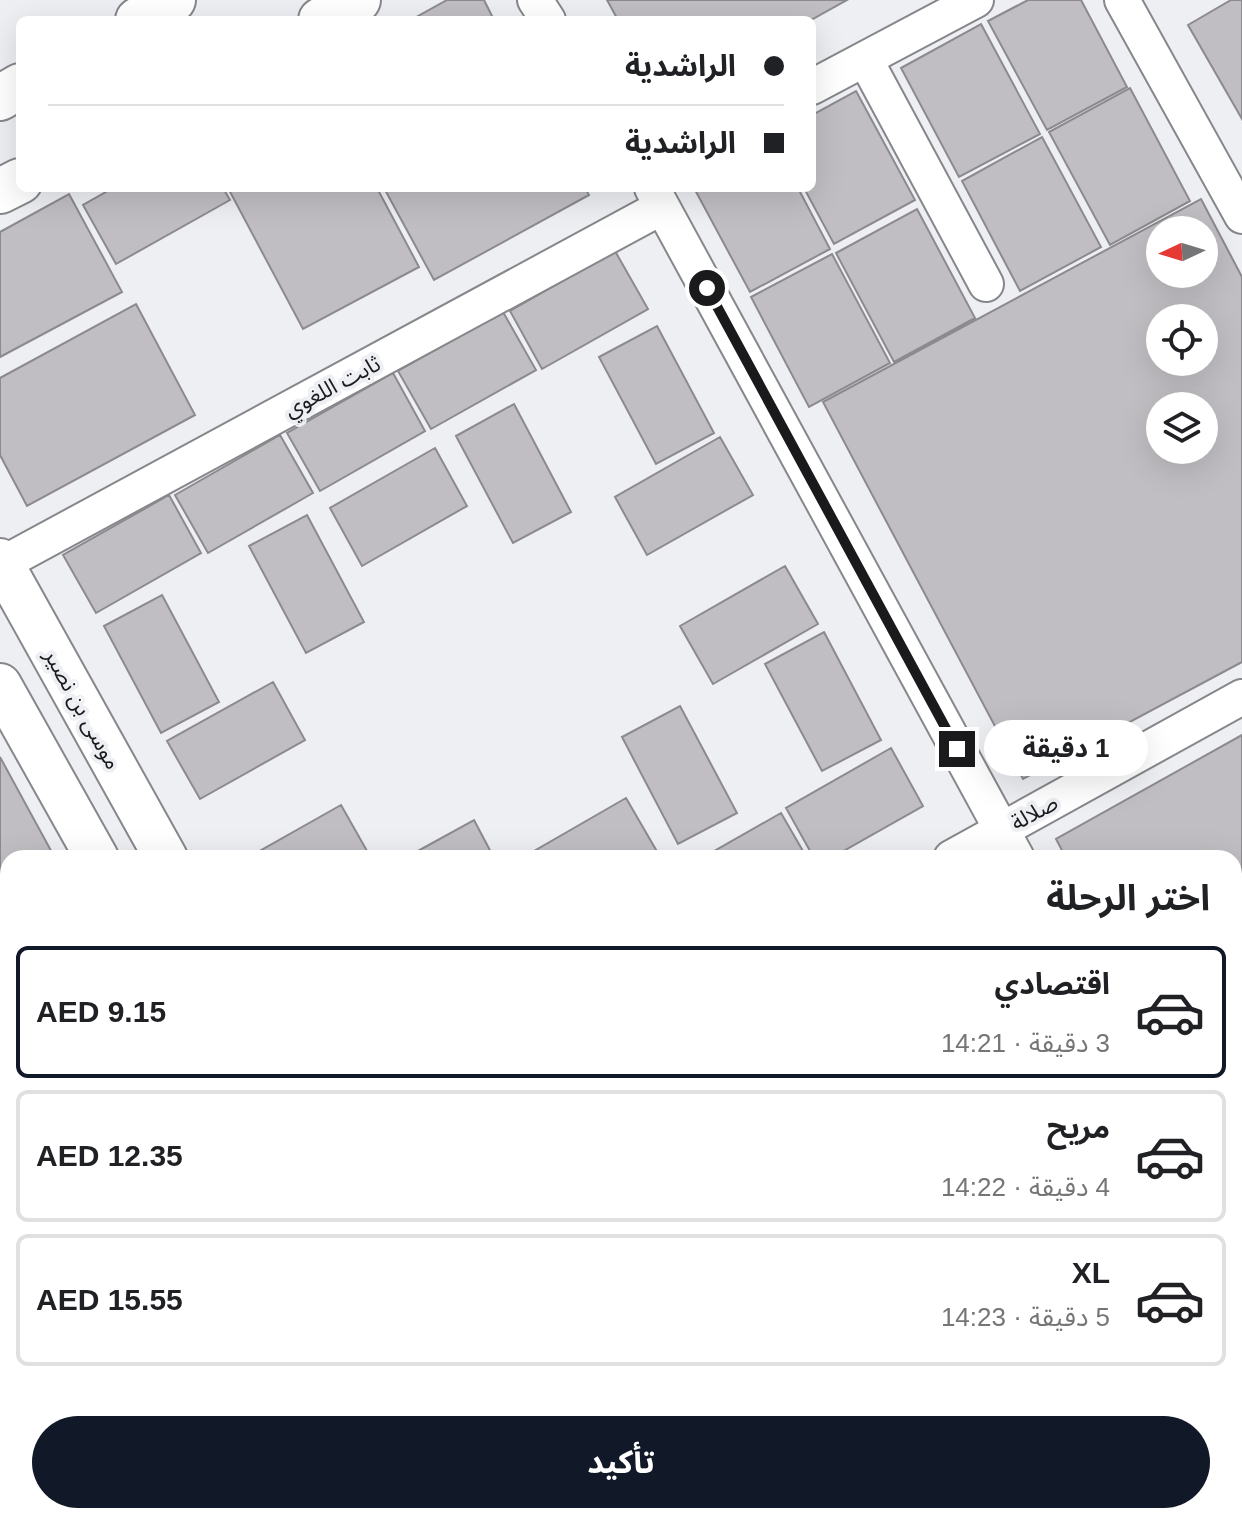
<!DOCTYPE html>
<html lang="ar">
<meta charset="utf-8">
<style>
:root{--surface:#fff;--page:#f6f6f6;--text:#202124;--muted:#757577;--line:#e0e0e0;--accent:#111827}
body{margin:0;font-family:Helvetica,"Noto Sans Arabic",sans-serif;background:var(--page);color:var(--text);direction:rtl;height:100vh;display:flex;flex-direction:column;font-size:30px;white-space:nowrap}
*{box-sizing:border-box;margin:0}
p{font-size:26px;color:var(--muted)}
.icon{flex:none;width:44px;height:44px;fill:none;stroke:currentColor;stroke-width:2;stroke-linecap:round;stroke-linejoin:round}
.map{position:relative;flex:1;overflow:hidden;direction:ltr}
.panel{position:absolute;left:0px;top:850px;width:1242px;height:674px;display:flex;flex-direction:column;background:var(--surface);border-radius:24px 24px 0 0;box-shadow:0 8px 32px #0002;direction:rtl}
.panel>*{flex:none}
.guide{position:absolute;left:16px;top:16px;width:800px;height:176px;border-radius:12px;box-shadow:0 8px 32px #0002;direction:rtl;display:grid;align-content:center;height:176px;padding:0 32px;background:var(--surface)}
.needle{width:52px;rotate:266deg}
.fabs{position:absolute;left:1146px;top:216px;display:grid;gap:16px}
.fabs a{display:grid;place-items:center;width:72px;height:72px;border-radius:50%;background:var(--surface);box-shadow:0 8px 32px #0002;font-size:40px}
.end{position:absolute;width:36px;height:36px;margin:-18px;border:10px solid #1a1a1c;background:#fff;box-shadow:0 0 0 4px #fff}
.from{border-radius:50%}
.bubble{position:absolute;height:56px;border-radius:28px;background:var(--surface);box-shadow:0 8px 32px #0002;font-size:26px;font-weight:700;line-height:56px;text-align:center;direction:rtl}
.guide b{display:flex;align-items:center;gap:28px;height:76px;font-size:30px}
.guide b+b{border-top:2px solid var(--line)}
.guide i{width:20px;height:20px;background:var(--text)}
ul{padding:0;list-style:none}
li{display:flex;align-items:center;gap:24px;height:132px;margin:0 16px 12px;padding:0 16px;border:4px solid var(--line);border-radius:12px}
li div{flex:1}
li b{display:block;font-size:30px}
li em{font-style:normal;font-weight:700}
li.current{border-color:var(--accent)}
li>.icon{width:72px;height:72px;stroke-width:1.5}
h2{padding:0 32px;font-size:36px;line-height:96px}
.button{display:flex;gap:16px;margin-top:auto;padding:16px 32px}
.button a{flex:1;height:92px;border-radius:48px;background:var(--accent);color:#fff;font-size:32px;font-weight:700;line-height:92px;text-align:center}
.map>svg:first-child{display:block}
</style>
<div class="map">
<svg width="1242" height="1523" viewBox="0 0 1242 1523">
<rect width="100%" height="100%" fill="#edeff3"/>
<!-- building -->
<path fill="#c0bec2" stroke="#8c8a8e" stroke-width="2" fill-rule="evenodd" d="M447,0H484L494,20H411Z
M607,0H847L811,20H618Z
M1028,0H1081L1127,87L1047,130L988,21Z
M1231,0H1242V119L1188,25Z
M981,24L1040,134L959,177L901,68Z
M1130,88L1190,201L1110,245L1049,132Z
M856,91L915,200L834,244L804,188H812V115Z
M1042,137L1101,247L1020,291L962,181Z
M113,188H223L230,200L116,264L83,205Z
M228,188H377L419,267L303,329Z
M384,188H585L589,195L434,280Z
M694,188H798L830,249L750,292Z
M69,194L122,292L0,357V232Z
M1201,199L1242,277V662L1023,779L823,402ZM1160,230H1204V274H1160ZM1160,318H1204V362H1160ZM1160,406H1204V450H1160Z
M917,209L975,318L894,362L836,253Z
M615,251L648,309L542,369L510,311Z
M832,254L890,363L809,407L751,297Z
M136,304L195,415L27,506L0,455V378Z
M503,312L536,370L431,429L398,371Z
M657,326L714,433L656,464L599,357Z
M393,373L425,431L320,491L287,433Z
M514,404L571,512L513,543L456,436Z
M280,435L313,493L208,553L175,495Z
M720,437L753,495L647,555L615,497Z
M435,448L467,506L362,566L330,508Z
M169,495L201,553L96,613L63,555Z
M307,515L364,622L306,653L249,546Z
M785,566L818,624L713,684L680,626Z
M162,595L219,702L161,733L104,626Z
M824,632L881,740L822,771L765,664Z
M273,682L305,740L200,799L167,741Z
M680,706L737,813L678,844L622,737Z
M1242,735V1177L1234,1162V858H1066L1056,839Z
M891,748L923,806L831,858H814L786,808Z
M0,757L55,858H8V1180L0,1185Z
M626,798L659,855L654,858H522Z
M341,805L371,858H247Z
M781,813L807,858H702Z
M474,820L494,858H419L416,852Z
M8,1243V1366L0,1352V1248Z
M1234,1348L1242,1362V1523H963L959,1516H1234Z
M109,1516H136L124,1523H113Z
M170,1516H273L260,1523H157Z
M333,1516H367L371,1523H320Z
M571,1516H768L756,1523H575Z
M873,1516H947L951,1523H860Z"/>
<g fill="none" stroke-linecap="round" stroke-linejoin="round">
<!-- minor casing -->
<g stroke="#86878b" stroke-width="38">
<path id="minor" d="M535,0L548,20
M1122,0L1242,216
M865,59L986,284
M812,87L976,0
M652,188L1017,858
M2,564L662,207
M951,858L1242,697
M0,1227L8,1223
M1234,1256L1242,1270
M0,1436L8,1451
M43,1516L47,1523
M807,1523L820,1516"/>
</g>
<!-- tertiary casing -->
<g stroke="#86878b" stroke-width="46">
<path id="tertiary" d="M0,560L166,858
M0,685L97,858
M453,1516L457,1523
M532,1516L536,1523"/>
</g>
<!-- primary casing -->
<g stroke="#86878b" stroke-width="48">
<path id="primary" d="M138,20L173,0
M321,20L358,0
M0,98L20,86
M0,191L20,181"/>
</g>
<!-- minor -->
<use href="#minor" stroke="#fff" stroke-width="34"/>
<!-- tertiary -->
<use href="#tertiary" stroke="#fff" stroke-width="42"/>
<!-- primary -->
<use href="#primary" stroke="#fff" stroke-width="44"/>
</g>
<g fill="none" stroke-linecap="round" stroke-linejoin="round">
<!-- route -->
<path stroke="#1a1a1c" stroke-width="10" d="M707,288L957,749"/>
</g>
<g text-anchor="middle" stroke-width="8" stroke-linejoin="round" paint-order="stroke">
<!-- street labels -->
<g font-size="22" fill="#1a1a1c" stroke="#edeff3">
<text transform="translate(332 386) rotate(-28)" y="8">ثابت اللغوي</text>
<text transform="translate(83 709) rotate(61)" y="8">موسى بن نصير</text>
<text transform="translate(1034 812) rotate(-29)" y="8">صلالة</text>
</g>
</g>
</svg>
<div class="fabs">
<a><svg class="needle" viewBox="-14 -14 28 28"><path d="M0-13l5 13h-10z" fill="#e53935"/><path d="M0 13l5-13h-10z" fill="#757577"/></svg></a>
<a><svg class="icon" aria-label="locate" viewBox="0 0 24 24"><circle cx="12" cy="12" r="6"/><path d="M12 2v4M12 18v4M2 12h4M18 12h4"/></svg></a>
<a><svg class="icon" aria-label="layers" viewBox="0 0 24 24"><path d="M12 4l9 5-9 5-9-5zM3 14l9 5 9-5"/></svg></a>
</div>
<i class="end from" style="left:707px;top:288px"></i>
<i class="end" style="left:957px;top:749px"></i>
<div class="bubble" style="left:984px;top:720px;width:164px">1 دقيقة</div>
<div class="guide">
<b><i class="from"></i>الراشدية</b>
<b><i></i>الراشدية</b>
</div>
<section class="panel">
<h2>اختر الرحلة</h2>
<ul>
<li class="current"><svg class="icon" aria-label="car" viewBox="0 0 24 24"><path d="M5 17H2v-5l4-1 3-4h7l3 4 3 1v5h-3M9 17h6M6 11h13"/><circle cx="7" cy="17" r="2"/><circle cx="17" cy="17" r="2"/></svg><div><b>اقتصادي</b><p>3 دقيقة · 14:21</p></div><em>AED 9.15</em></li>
<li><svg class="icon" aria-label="car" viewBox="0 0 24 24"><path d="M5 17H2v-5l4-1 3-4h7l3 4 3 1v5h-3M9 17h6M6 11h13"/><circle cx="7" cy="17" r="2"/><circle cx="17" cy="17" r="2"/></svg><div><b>مريح</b><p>4 دقيقة · 14:22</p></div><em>AED 12.35</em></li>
<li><svg class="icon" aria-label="car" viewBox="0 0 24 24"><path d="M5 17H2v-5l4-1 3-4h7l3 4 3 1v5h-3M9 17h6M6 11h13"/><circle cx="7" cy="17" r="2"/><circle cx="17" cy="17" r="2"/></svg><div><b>XL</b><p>5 دقيقة · 14:23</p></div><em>AED 15.55</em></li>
</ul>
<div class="button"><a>تأكيد</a></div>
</section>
</div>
